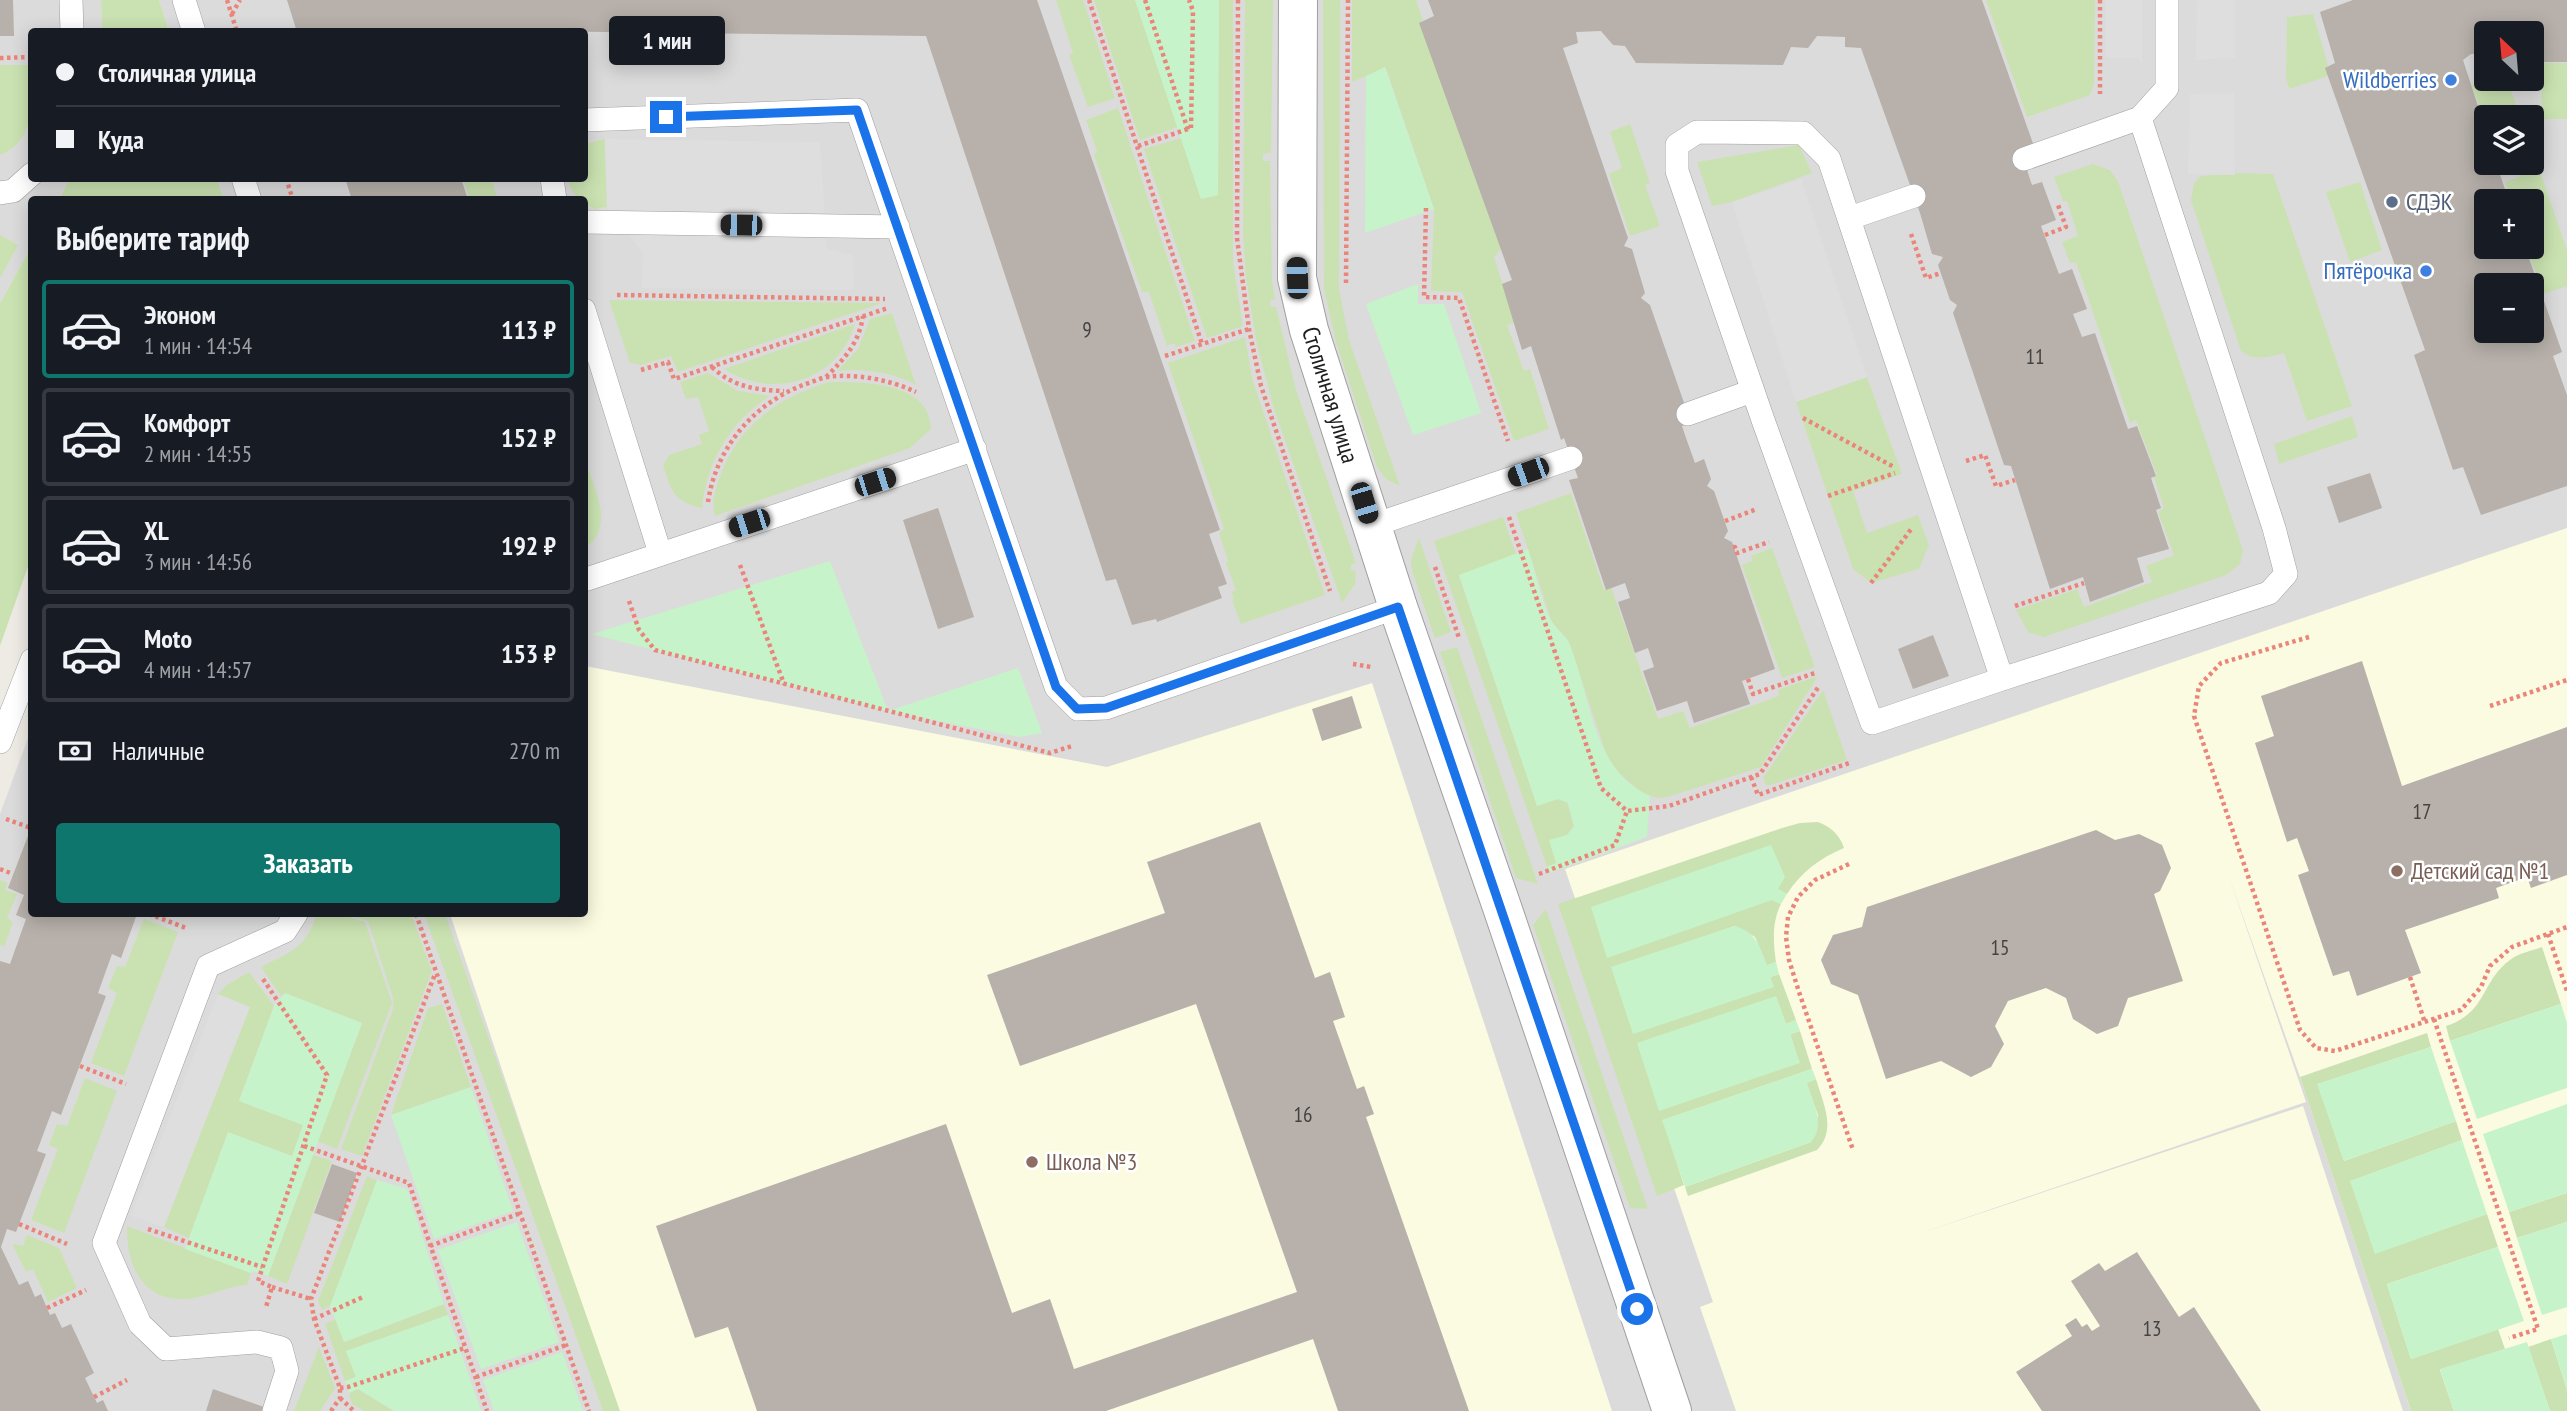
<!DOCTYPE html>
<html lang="ru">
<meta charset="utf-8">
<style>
:root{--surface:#171b24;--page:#242831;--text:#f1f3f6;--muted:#9ea1a6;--line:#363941;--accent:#0f766e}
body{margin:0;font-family:"PT Sans Narrow",sans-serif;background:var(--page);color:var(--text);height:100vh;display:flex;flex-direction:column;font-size:26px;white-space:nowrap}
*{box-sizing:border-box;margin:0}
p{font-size:23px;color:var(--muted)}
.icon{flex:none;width:38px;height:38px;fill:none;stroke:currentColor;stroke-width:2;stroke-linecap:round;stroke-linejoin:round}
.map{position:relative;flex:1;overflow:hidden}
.panel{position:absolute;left:28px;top:196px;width:560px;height:721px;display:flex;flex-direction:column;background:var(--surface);border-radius:7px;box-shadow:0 4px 18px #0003}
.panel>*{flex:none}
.hud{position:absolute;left:28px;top:28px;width:560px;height:154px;border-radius:7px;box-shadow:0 4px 18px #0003;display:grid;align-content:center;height:154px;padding:0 28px;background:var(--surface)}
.needle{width:46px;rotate:334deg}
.tools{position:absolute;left:2474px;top:21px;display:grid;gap:14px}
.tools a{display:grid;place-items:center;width:70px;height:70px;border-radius:7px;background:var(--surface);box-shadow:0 4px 18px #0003;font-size:35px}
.end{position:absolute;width:32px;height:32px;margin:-16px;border:9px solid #1a73e8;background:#fff;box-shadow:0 0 0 4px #fff}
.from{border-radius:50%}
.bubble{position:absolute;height:49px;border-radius:7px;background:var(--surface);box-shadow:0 4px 18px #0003;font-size:23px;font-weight:600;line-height:49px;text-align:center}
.car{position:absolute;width:21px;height:42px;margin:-21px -10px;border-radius:9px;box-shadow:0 0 5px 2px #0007;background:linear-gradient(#222 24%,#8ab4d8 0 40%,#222 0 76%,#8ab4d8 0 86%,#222 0)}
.hud b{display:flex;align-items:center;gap:24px;height:66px;font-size:26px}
.hud b+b{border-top:2px solid var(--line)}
.hud i{width:18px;height:18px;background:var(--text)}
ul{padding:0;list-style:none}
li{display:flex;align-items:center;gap:21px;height:98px;margin:0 14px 10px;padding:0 14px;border:4px solid var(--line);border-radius:7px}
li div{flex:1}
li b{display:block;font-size:26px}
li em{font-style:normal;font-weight:600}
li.active{border-color:var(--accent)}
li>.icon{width:63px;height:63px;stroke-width:1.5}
h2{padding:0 28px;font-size:32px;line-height:84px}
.pay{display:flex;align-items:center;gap:18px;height:77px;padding:0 28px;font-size:26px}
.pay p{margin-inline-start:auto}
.primary-button{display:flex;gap:14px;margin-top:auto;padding:14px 28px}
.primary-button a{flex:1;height:80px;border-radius:7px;background:var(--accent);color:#fff;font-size:28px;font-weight:600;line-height:80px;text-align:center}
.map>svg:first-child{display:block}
</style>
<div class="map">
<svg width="2567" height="1411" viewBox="0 0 2567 1411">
<rect width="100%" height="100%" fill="#eeebe5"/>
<!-- residential -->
<path fill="#dcdbdb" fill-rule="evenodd" d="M0,0H101L102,31L32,32V178L70,179L59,199L32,200L31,247L0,303Z
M159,0H2567V1411H0V814L31,730L32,914H584V200L224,199L217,179L584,178V32L169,31ZM2487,33H2532V79H2487ZM2487,117H2532V163H2487ZM2487,201H2532V247H2487ZM2487,285H2532V331H2487Z"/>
<!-- education -->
<path fill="#fbfbe1" d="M2567,528V1411H2411L2300,1077L2229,877L2306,1102L1918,1234L2303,1106L2403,1411H1736L1700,1307L1713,1302L1565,869Z
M585,666L1107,767L1372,683L1612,1411H616L450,914H584Z"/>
<!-- grass -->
<path fill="#cae2b1" d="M101,0H159L169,31H102Z
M1056,0H1083L1115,98L1088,107L1069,55L1073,53Z
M1094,0H1135L1178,127L1140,140Z
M1219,0H1233V262L1243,326L1207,338L1144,149L1181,138L1201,199L1218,195Z
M1245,0H1273L1271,153L1263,154V161H1270L1272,281L1275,299L1270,301L1271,307H1276L1296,390L1356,563L1351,565V570L1356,571L1355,584L1342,603L1274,409L1257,345L1246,278L1243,232Z
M1323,0H1340L1339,289L1349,340L1400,486L1386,479L1377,467L1336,342L1324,289Z
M1352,0H1416L1501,249L1494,257L1515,322L1507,325L1524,371L1530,369L1549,429L1514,441L1462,292L1431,291L1434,209L1386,68L1352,82Z
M1986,0H2095L2094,84L2090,95L2027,117Z
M2313,14L2331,75L2289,89L2286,77L2287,17Z
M2541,63H2567V119H2542Z
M0,65H31C32,97 37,141 0,155Z
M2471,84L2510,87L2520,117H2487V128Z
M1118,108L1195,341L1176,347L1174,343L1167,346L1149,292H1142L1094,155L1097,151L1086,120Z
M1630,124L1650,183L1645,185L1660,226L1630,236L1609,174L1622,168L1610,132Z
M605,139L607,207L595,209L585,204L584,200L579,199L571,189L568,179L584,178L585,144Z
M1799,145L1812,173L1732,202L1712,206L1697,162Z
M2093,164L2110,170L2118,181L2243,550L2240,564L2226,575L2044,637L2028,632L2016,610L2077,589L2084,607L2152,582L2146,566L2174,555L2158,512L2164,508L2154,477L2157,475L2136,420L2130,423L2076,262L2070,263L2062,242L2078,236L2067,201H2063L2054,177Z
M2539,169L2567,250V286L2543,294L2527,247H2532V201H2512L2505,182Z
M2237,173L2273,174L2352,406L2307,421L2284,353C2268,357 2255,362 2241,351L2191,200L2194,183L2201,176Z
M70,178L217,179L224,199L59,200Z
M476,178L491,179L498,199H470L464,182Z
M2360,182L2382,250L2350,262L2326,192Z
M0,235L18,245L0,278Z
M31,247V558L0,646V303Z
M609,300L882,303L678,372L671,356L641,365L630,363Z
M892,313L916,385C891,372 865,368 837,371L858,349L870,319Z
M855,324C838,382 772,400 724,369Z
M1245,337L1252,378L1325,595L1241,624L1232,600L1234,598L1231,592L1236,590L1226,563L1228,561L1219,533L1224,529L1168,363Z
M708,373L738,391L770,396C731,420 706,463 702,508C674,502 672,492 663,466L669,455L702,444L699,435L709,431L698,397L686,399L680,382Z
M1867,377L1902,474L1853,491L1867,533L1918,515L1929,545L1919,569L1871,583L1853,569L1796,402Z
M829,382C863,382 930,381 931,429L910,448L715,516C711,504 715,490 719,479C737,426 777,398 829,382Z
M2352,416L2358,437L2279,464L2274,444Z
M585,460C594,488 616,527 585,548Z
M1571,493L1604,590L1611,587L1658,719L1683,711L1690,728L1779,696L1778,690L1818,676L1761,767L1668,797L1657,798L1641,792L1613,768L1605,750L1568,640L1552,622L1516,513Z
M1503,517L1516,554L1459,576L1537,805L1558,799L1567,802L1574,826L1567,835L1556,863L1547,867L1434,541Z
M1419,538L1451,632L1435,638L1412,571L1411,560Z
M1772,548L1815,667L1782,678L1742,565L1752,561L1751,556Z
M1457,647L1538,884L1516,878L1440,652Z
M1823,690L1847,760L1767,786L1763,778Z
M1818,822C1831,827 1840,835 1844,848C1820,858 1801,872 1787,894L1778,890L1771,845L1773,900L1781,904C1772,921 1773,943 1776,962L1767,966L1755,937L1735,926L1611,968L1773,987L1770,977L1779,974L1796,1020L1786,1024L1776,996L1799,1063L1790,1034L1800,1031L1812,1069L1663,1120L1684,1185L1657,1196L1558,904L1782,828L1800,823Z
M0,880L8,883L5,890L17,894L7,918L13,922L4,947L0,945Z
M1546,909L1648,1209L1630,1208L1533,925Z
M317,914H339L365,922L392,1003L337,1149L317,1141L362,1023L285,993L281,996L261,967C292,951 305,949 317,914Z
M357,914H411L432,971L362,1156L341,1149L393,1009V998L368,921L355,917Z
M424,914H445L620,1411H603Z
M144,919L178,932L124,1076L91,1063L117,993L108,988L117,966L125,967Z
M2542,947L2561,1004L2450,1041L2446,1026C2487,1013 2481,981 2510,960C2519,953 2531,951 2542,947Z
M249,972L274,1006L239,1101L303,1125L292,1157L228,1133L189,1238L164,1227L249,1007L218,994L227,985Z
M442,1004L471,1087L391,1115L428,1008Z
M2427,1033L2431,1047L2318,1084L2344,1161L2456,1121L2462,1140L2351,1181L2375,1253L2487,1214L2498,1247L2387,1284L2411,1359L2498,1329L2505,1349L2440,1370L2454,1411H2411L2300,1077Z
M85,1078L117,1091L64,1233L31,1220L58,1149L49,1145L57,1124L67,1126Z
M1816,1079C1823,1103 1837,1130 1817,1150L1688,1196L1685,1187L1811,1142L1818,1115L1806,1083Z
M313,1155L332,1161L287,1284L268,1276Z
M367,1176L377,1180L330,1306L322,1310L318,1301Z
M2567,1193V1222L2517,1238L2509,1212Z
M127,1226L251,1273L247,1285C228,1286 213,1295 194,1298C146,1306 126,1269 127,1226Z
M27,1235L59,1248L77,1288L48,1302L33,1269L26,1272L13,1246L14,1244L23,1246Z
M444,1304L448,1315L346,1351L356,1377L345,1381L325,1324L336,1319L345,1342Z
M2551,1339L2567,1390V1411H2550L2528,1347Z
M319,1347L335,1388L320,1411H294Z
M358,1389L394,1411H364L352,1404L349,1393Z"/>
<!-- park -->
<path fill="#c7f3ca" d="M1135,0H1219L1218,195L1201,199Z
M1385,67L1434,209L1365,233L1366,76Z
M1418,284V304H1444L1481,413L1413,435L1366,304Z
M1528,549C1535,570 1542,604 1552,622C1557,630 1565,635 1569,643C1591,695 1592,771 1650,796L1647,837L1549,873L1547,867L1556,863L1549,840L1567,835L1574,826L1568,803L1558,799L1537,806L1459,575Z
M830,561L888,711L1018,668L1042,733L1019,737L888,711L592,634Z
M1771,845L1785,877L1778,889L1787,894L1781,904L1772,900L1607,958L1591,907Z
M1735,926C1756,932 1760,947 1767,965L1776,962L1779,974L1770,977L1774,987L1633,1034L1611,967Z
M285,993L362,1023L268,1276L253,1271L251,1273L185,1249L228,1132L292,1156L303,1125L239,1101L274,1006Z
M1776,996L1786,1024L1796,1020L1800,1031L1790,1034L1800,1063L1659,1111L1637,1043Z
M2561,1004L2567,1023V1088L2477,1119L2450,1041Z
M2431,1047L2456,1121L2344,1161L2317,1084Z
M1812,1069L1816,1079L1807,1083C1813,1102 1826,1125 1811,1142L1685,1187L1662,1120Z
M471,1087L513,1211L434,1239L391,1115Z
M2567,1104V1193L2509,1212L2483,1134Z
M2462,1140L2487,1214L2375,1254L2350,1181Z
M377,1180L407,1189L444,1304L344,1342L330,1306Z
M517,1222L559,1342L481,1369L438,1250Z
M2567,1222V1307L2542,1315L2517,1238Z
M2498,1247L2524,1321L2411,1359L2387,1284Z
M448,1315L481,1411H394L358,1389L349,1393L345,1381L356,1377L346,1351Z
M2567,1334V1390L2551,1339Z
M2527,1342L2550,1411H2454L2440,1369Z
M562,1352L583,1411H494L483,1380Z"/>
<!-- parking -->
<path fill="#dedede" d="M2106,0H2142V64L2138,58H2106Z
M2197,0H2235V58L2196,60Z
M2234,93L2235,175L2188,174L2190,94Z
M605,139L820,142L827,249L853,255L854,290L642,288L643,253L607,207Z
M1801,179L1867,377L1796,402L1732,202Z
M218,994L250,1007L164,1227L131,1216Z"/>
<!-- building -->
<path fill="#b7b0ab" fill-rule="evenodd" d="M0,0H13L14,36H0Z
M287,0H1037L1220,530L1209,534L1227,584L1218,587L1222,598L1157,622L1156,619L1132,625L1116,579L1106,581L926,36L443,30L297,32Z
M1428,0H1982L2035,149L2024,159L2028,173L2032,185L2042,182L2056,220L2041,226L2059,274L2072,269L2087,309L2073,314L2082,337L2095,333L2128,429L2137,426L2156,476L2151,478L2161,508L2156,510L2169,549L2137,558L2144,582L2090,602L2083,577L2050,589L2011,466L2004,465L1953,313L1957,305L1950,300L1938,265L1943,257L1932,254L1920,213L1861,48L1845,47V37L1817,36L1808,48L1791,47L1783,65L1636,63L1625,46L1613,45L1601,31L1576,32L1578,43L1563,48L1628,238L1624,246L1632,249L1645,293L1641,298L1650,305L1682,397L1691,423L1682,426L1686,438L1695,463L1704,459L1711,479L1707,486L1714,491L1728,531L1724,538L1732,542L1775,669L1742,681L1750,704L1694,723L1687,701L1657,711L1643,671L1654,667L1648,648L1635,653L1618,602L1630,598L1625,583L1606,590L1569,480L1578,478L1564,438L1561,440L1531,346L1522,350L1502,284L1512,280L1419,23L1434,16Z
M2353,0H2567V62H2532V33H2487L2485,54H2471L2463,60L2487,134V163H2496L2509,201H2487V247H2525L2562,352L2553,356L2567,395V486L2481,515L2463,467L2453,470L2414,355L2425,350L2325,68L2335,63L2320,12ZM2487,285H2532V331H2487Z
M345,178H461L468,200H352Z
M2370,473L2382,508L2339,523L2327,487Z
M938,508L974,617L938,629L903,520Z
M1933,635L1949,676L1913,689L1898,649Z
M2362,661L2402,786L2567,727V875L2531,888L2527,877L2496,888L2499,898L2405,930L2421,973L2357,996L2349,971L2333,976L2298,875L2309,871L2297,838L2287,842L2255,743L2274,736L2261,696Z
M1352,696L1362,728L1322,741L1312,709Z
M1260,822L1315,978L1330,972L1345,1017L1333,1021L1357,1089L1364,1086L1374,1114L1366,1117L1469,1411H1338L1313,1339L1106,1411H757L728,1327L695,1338L656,1226L946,1124L1012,1313L1050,1299L1074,1369L1297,1292L1196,1004L1020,1066L987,975L1165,913L1147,862Z
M31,828L32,914H137L121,958L112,954L98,993L106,996L61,1115L52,1111L37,1151L46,1154L19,1224L16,1232L7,1229L1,1247L19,1285L28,1281L35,1297L41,1294L50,1315L55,1313L62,1328L71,1324L94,1373L85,1378L97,1403L103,1400L108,1411H0V961L10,964L26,919L16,915L24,895L8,888Z
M2096,830L2115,840L2139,834L2162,845L2171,868L2160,891L2154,894L2183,981L2128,998L2118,1026L2097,1034L2073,1019L2066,998L2046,988L2008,1001L1995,1026L2004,1044L1991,1067L1971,1077L1941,1061L1886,1079L1858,995L1831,984L1821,960L1833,935L1862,927L1867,907Z
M332,1164L357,1173L340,1222L314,1213Z
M2137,1252L2179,1317L2194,1307L2261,1411H2042L2016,1372L2072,1336L2065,1325L2076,1318L2082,1327L2087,1324L2092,1331L2100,1326L2071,1281L2099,1263L2105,1271Z
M213,1389L264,1407L263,1411H206Z"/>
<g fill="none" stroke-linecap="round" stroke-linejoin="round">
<!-- lane casing -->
<g stroke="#9f9f9f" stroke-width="24">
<path id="lane" d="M71,0L72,32
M184,0L194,32
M584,120L857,110L1056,687L1078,709L1106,708L1398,607
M2024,159L2140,118L2167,88V0
M243,178L250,200
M552,178L555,200
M0,193L13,191L32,174
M1850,218L1914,196
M584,222L898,227
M584,310L660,553
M1688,414L1752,391
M1371,526L1571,458
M584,580L975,449
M2002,679L1829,159L1803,133L1697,132L1677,145V171L1763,420L1872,723L2002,679L2269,593L2286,574L2274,528L2140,118
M0,742L32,660
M274,1411L287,1371L281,1348L257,1342L166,1349L140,1324L104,1243L208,966L285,931L296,914"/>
</g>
<!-- street casing -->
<g stroke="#9f9f9f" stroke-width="40">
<path id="street" d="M1298,0L1297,278L1309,330L1398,607L1503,910L1672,1411"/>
</g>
<!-- path -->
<path stroke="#ea857b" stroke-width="4.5" stroke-dasharray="3.5 3.5" stroke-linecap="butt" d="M227,0L237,32
M1089,0L1202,344
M1145,0L1188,130
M1238,0L1237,238L1249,329L1261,386L1330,591
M2100,0V94
M232,14L240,0
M0,58L32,57
M1138,146L1191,128L1193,11L1189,0
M286,178L293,200
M1426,208L1424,297L1459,298L1508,441
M1911,234L1926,278L1941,273
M2045,235L2066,227L2058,205
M1346,283L1348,0
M617,295L885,299
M1165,356L1249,329
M712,367C733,387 756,390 784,391
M641,370L668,362L674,379L888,308
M826,377C845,358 859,343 863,316
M1803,418L1894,467
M1966,461L1985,455L1996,486L2015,480
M1828,496L1895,473
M708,502C716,447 755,402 806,384C813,382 820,378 827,377C856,373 890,380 916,392
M1509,517L1601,788L1627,811L1669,806L1760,774L1819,686
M1725,521L1757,509
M1733,547H1735L1737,553L1769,542
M740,565L784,684
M1435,567L1459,638
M1871,583L1912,528
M629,601L639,630L655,650L1050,753L1072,746
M2015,606L2084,583
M2309,637L2221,663L2199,686L2194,716L2300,1030L2316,1048L2335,1051L2461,1010L2481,987L2490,966L2512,947L2567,927
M1353,664L1371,667
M1748,679L1753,694L1815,673
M2490,706L2567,680
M1751,777L1758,795L1852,762
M6,819L31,828
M1849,864L1815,880L1798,897L1788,917L1786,937L1789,960L1799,992L1853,1150
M0,869L13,874
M1539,874L1615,845L1627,811
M149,914L186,928
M416,914L589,1411
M2548,934L2567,991
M2410,977L2425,1023
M263,979L327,1075L258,1281L272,1287L266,1307
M2434,1019L2538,1329L2509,1338
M80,1066L126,1084
M304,1146L409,1183L487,1411
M19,1224L67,1244
M148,1229L262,1267
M430,1246L521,1213
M272,1287L311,1299
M47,1308L86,1290
M314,1319L363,1297
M476,1377L566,1345
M340,1388L348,1387L465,1348
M94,1397L127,1380
M340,1398L354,1411
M331,1411L340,1398V1388L314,1319L311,1299L435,974"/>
<!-- lane -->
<use href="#lane" stroke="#fff" stroke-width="23"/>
<!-- street -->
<use href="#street" stroke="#fff" stroke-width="38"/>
</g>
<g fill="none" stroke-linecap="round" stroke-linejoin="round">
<!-- route -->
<path stroke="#1a73e8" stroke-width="9" d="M666,117L857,110L1056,687L1077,709L1106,708L1398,607L1637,1309"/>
</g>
<!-- markers -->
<g fill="#3f7fe0" stroke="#fff" stroke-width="2.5">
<circle cx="2451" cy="80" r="7"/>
<circle cx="2426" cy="271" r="7"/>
</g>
<circle fill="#5c6f8a" stroke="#fff" stroke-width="2.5" cx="2392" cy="202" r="7"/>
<g fill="#8d6e63" stroke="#fff" stroke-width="2.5">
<circle cx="2397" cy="871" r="7"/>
<circle cx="1032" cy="1162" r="7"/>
</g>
<g text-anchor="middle" stroke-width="5" stroke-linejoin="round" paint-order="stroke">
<!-- number labels -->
<g font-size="21" fill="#444241">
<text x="1087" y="337">9</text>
<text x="2035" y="364">11</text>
<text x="2422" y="819">17</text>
<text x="2000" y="955">15</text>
<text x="1303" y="1122">16</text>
<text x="2152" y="1336">13</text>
</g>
<!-- shop labels -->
<g font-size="24" fill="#366cbe" stroke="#fff" text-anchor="end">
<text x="2437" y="88">Wildberries</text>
<text x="2412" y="279">Пятёрочка</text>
</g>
<!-- service labels -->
<g font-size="24" fill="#4e5e75" stroke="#fff" text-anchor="start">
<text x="2406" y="210">СДЭК</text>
</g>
<!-- street labels -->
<g font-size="24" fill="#1e1e1e" stroke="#fff">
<text transform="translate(1330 395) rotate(73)" y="8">Столичная улица</text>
</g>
<!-- education labels -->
<g font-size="24" fill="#785e54" stroke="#fff" text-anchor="start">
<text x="2411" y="879">Детский сад №1</text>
<text x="1046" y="1170">Школа №3</text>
</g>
</g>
</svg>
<div class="tools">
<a><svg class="needle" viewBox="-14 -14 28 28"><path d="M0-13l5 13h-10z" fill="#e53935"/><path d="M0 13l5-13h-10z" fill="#9ea1a6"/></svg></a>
<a><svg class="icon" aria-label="layers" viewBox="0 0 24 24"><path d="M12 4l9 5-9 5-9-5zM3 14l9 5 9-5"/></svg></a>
<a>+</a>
<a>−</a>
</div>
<i class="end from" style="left:1637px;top:1309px"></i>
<i class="end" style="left:666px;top:117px"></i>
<div class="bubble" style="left:609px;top:16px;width:116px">1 мин</div>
<i class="car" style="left:741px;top:225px;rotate:271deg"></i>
<i class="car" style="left:1297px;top:278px;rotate:358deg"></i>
<i class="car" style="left:1528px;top:472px;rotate:250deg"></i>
<i class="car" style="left:875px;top:482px;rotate:72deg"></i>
<i class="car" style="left:1364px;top:503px;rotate:163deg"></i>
<i class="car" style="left:749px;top:523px;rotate:252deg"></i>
<div class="hud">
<b><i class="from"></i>Столичная улица</b>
<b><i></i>Куда</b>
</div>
<section class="panel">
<h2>Выберите тариф</h2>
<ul>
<li class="active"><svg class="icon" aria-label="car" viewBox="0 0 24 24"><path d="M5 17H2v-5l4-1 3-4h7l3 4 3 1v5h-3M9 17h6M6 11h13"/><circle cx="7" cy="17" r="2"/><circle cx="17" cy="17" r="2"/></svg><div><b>Эконом</b><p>1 мин · 14:54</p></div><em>113 ₽</em></li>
<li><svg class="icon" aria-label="car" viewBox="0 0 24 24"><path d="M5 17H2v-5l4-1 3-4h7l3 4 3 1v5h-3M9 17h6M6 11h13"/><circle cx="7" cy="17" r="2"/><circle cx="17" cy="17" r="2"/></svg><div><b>Комфорт</b><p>2 мин · 14:55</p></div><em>152 ₽</em></li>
<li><svg class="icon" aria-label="car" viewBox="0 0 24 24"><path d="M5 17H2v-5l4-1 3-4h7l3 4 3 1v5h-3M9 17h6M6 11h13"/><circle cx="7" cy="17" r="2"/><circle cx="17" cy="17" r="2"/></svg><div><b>XL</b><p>3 мин · 14:56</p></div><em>192 ₽</em></li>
<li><svg class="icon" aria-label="car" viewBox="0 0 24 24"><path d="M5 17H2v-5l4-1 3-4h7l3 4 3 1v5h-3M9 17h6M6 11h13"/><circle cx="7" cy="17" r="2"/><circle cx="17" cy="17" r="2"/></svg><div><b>Moto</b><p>4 мин · 14:57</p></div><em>153 ₽</em></li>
</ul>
<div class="pay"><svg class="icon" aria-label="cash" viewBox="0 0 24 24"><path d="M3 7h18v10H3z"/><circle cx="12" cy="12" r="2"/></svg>Наличные<p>270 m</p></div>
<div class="primary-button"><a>Заказать</a></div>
</section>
</div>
